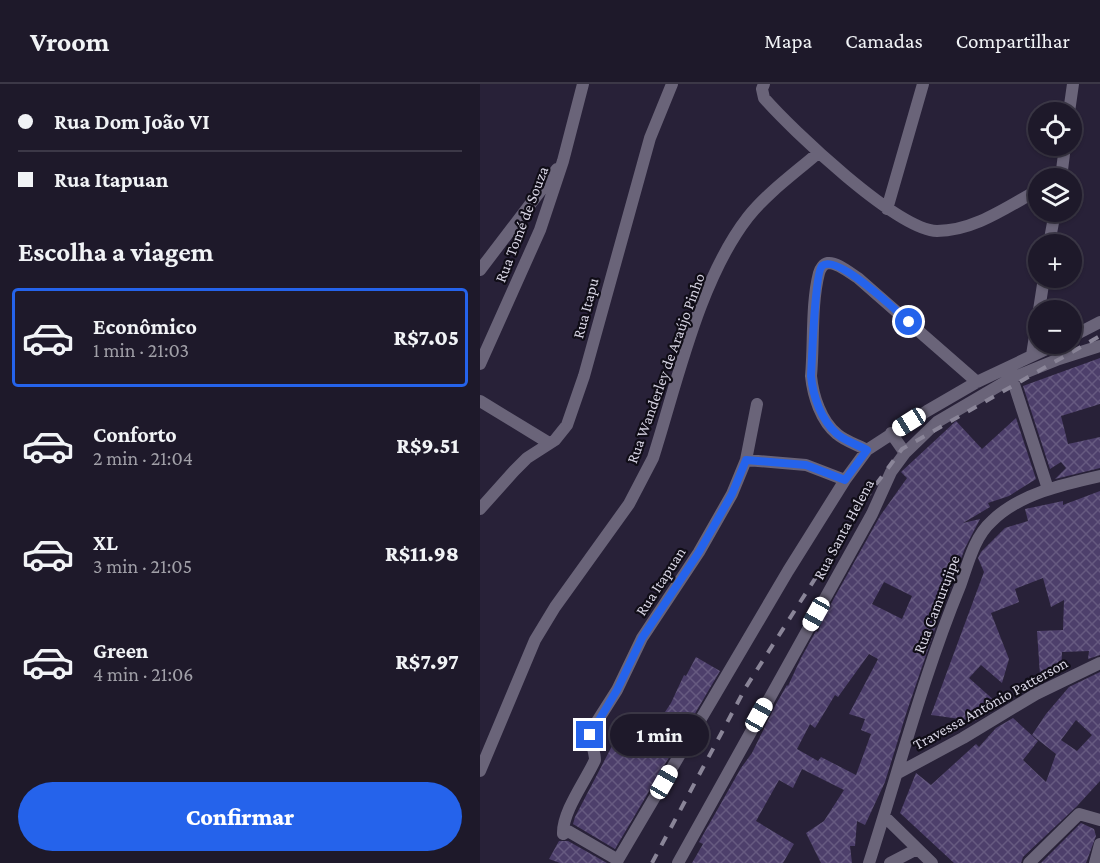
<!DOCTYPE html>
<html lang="pt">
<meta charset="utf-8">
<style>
:root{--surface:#1e192a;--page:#2b2636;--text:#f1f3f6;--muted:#a1a0a8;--line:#3c3847;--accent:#2563eb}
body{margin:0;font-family:"Crimson Pro",serif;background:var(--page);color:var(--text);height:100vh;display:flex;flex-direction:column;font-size:22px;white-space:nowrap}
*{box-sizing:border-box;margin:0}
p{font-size:20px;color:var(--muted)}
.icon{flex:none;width:33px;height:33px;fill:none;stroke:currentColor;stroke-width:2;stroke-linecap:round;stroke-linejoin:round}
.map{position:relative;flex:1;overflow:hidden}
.details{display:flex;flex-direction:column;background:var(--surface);width:480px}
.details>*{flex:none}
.top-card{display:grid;align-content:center;height:132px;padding:0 18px;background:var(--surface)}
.fabs{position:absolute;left:548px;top:18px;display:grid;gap:12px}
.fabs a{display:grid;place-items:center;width:54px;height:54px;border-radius:50%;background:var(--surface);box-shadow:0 2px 4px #0004,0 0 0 2px var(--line);font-size:30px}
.end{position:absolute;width:27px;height:27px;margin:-14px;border:8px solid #2563eb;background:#fff;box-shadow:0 0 0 3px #fff}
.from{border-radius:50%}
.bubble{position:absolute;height:42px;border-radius:21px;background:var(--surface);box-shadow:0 2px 4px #0004,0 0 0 2px var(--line);font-size:20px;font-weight:800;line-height:42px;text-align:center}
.car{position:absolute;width:18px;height:36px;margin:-18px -9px;border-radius:8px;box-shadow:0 0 4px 2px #0007;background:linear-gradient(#fff 24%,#345 0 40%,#fff 0 76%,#345 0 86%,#fff 0)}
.top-card b{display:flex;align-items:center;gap:21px;height:57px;font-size:22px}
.top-card b+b{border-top:2px solid var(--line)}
.top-card i{width:15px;height:15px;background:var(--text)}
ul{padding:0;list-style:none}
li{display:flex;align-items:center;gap:18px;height:99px;margin:0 12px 9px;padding:0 6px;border:3px solid transparent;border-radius:6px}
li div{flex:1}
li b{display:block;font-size:22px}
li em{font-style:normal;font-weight:800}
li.active{border-color:var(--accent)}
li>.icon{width:54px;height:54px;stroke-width:1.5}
h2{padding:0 18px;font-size:27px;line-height:72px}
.cta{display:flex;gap:12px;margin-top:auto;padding:12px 18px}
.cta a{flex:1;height:69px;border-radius:36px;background:var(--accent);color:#fff;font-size:24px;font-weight:800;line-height:69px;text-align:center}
header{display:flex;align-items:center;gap:36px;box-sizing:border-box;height:84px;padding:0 30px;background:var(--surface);border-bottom:2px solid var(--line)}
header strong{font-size:28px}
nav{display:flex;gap:33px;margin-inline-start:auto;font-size:21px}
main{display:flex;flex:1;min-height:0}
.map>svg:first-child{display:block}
</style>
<header>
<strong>Vroom</strong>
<nav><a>Mapa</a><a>Camadas</a><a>Compartilhar</a></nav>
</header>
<main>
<section class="details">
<div class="top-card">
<b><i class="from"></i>Rua Dom João VI</b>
<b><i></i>Rua Itapuan</b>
</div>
<h2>Escolha a viagem</h2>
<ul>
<li class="active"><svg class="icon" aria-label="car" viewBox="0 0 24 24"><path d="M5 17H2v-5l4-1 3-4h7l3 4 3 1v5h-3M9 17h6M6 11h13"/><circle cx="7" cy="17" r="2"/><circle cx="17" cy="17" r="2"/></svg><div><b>Econômico</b><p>1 min · 21:03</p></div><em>R$7.05</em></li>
<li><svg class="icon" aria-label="car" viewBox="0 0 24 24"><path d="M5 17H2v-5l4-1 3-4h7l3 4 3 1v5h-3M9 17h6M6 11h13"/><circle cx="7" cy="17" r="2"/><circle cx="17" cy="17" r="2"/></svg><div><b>Conforto</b><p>2 min · 21:04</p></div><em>R$9.51</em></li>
<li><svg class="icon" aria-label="car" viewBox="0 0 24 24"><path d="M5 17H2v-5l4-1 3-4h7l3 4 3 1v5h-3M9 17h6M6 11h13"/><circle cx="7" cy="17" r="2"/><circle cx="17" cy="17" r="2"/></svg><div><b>XL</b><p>3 min · 21:05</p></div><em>R$11.98</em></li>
<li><svg class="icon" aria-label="car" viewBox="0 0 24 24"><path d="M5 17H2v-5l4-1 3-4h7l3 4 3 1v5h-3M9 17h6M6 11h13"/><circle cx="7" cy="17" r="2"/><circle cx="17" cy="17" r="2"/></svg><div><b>Green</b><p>4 min · 21:06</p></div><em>R$7.97</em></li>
</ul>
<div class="cta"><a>Confirmar</a></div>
</section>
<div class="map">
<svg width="620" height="779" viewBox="0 0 620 779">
<defs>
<pattern id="building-cross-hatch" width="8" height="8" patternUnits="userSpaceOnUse" patternTransform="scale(1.5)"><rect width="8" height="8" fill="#4d3f6b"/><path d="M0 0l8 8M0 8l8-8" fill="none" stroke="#665a80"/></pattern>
</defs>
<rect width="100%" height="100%" fill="#282138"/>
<!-- building -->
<path fill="url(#building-cross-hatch)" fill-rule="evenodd" d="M620,274V320L581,332L588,360L620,353V384L575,395L586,384L581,378L570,385L543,302Z
M536,334L556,395L529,412L508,419L510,423L483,439L500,435L485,464L459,533L426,630L405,698L385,741L377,737L375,762H370L372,779H341L326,749L344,737L364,706L322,685L313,704L299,696L276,737L314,760L303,779H212L223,760L219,758L261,684L272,669L296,620L307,601L308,602L321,574L336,547L338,548L343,534L400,432L427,394L421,388L476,337L502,365ZM404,498L432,512L422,535L392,520ZM389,570L398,575L369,630L385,635L381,646L391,650L376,691L341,673L338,677L317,665L330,640L335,644L355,611L358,613Z
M620,407V571L608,575L609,567L582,568L581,589L560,591L557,547L583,546L584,516L571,523L563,494L535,505L539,518L511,529L529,575L522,599L501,581L489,594L516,618L508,629L495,637L451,631L504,488L498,474L501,468L525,444L548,437L545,425L583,417V421Z
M216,573L240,587L135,765L93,740L95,733L132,662L161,673L173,655L169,652L191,619L204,591L206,592Z
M620,588V697L597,722L543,773L541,779H474L420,729L436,689L451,701L496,660L499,663L516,644L533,634L558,657L543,676L566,698L576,670L552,651L566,630L589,603ZM596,636L612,651L597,667L581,656Z
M601,739L614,745L616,752L606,779H561Z
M79,757H88L127,779H80L69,775Z"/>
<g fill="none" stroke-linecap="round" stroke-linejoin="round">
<!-- minor -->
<path stroke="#6a6479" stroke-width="12" d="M284,0L282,5L284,14C312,46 417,146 457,147C494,147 527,123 558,106
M589,28L593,0
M581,94L585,62
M407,125L443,0
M569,160L575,128
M0,186L77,85
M559,226L564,194
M591,253L620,238
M552,271L558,233
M0,280L60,146L83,77L103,0
M532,294L568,405
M0,317L69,359
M387,366C378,361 365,357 357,350C341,337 333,312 331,292C334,260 331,220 339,189C340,185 343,180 348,179C357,178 370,189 378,194L497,298
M425,369L457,338L532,294L579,275L620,262
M266,376L326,381L365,396
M0,425L34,387L47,374L75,356L87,341L104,292L170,54L192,0
M0,687L55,556L75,523L149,420L173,374C197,299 219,196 268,133C287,109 315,89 338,69
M418,689L483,654L556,610L620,579
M404,732L452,779
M138,776L88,747L83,750C82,728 106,696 115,676C115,666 109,657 111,647L137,606L162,554L219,468L252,410L266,376L277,320
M136,779L308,487L365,396L387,366L447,327L497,298L577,260
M198,779L392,430L411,388L425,369L411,349
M389,779C419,686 443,592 480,502C488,480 494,453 512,437C539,410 584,400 620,392
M410,779L437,765
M549,779L599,730L620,736
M615,779L620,760"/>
<!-- rail -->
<path stroke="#8a8598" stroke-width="4" stroke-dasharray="10 10" stroke-linecap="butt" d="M172,779L266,603L389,410L422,365L620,252"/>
</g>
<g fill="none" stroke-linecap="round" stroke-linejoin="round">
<!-- route -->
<path stroke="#2563eb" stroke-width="8" d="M110,651L137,606L162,554L219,468L252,410L266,376L326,381L365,396L387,366C378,361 365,357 357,350C341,336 333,312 331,292C332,276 335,189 342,182C357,169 416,227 429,238"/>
</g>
<g text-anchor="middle" stroke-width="4.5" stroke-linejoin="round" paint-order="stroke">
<!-- street labels -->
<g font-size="16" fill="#d7d4e3" stroke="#100d17">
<text transform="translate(41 140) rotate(-69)" y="6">Rua Tomé de Souza</text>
<text transform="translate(105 224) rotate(-75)" y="6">Rua Itapu</text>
<text transform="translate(185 284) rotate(-70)" y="6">Rua Wanderley de Araújo Pinho</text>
<text transform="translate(363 445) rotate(-62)" y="6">Rua Santa Helena</text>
<text transform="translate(180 497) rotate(-57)" y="6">Rua Itapuan</text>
<text transform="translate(456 520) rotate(-69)" y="6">Rua Camurujipe</text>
<text transform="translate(510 619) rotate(-29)" y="6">Travessa Antônio Patterson</text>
</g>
</g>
</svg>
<div class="fabs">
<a><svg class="icon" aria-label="locate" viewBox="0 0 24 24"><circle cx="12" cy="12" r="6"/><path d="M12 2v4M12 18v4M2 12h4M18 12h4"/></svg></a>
<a><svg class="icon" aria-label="layers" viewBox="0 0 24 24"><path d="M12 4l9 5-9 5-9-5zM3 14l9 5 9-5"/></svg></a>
<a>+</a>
<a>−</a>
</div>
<i class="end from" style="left:429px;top:238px"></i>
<i class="end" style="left:110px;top:651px"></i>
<div class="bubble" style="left:130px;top:630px;width:99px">1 min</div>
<i class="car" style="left:429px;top:338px;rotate:238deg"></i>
<i class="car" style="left:336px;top:530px;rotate:209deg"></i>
<i class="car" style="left:279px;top:631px;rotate:29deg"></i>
<i class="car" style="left:184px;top:698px;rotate:30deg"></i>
</div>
</main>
